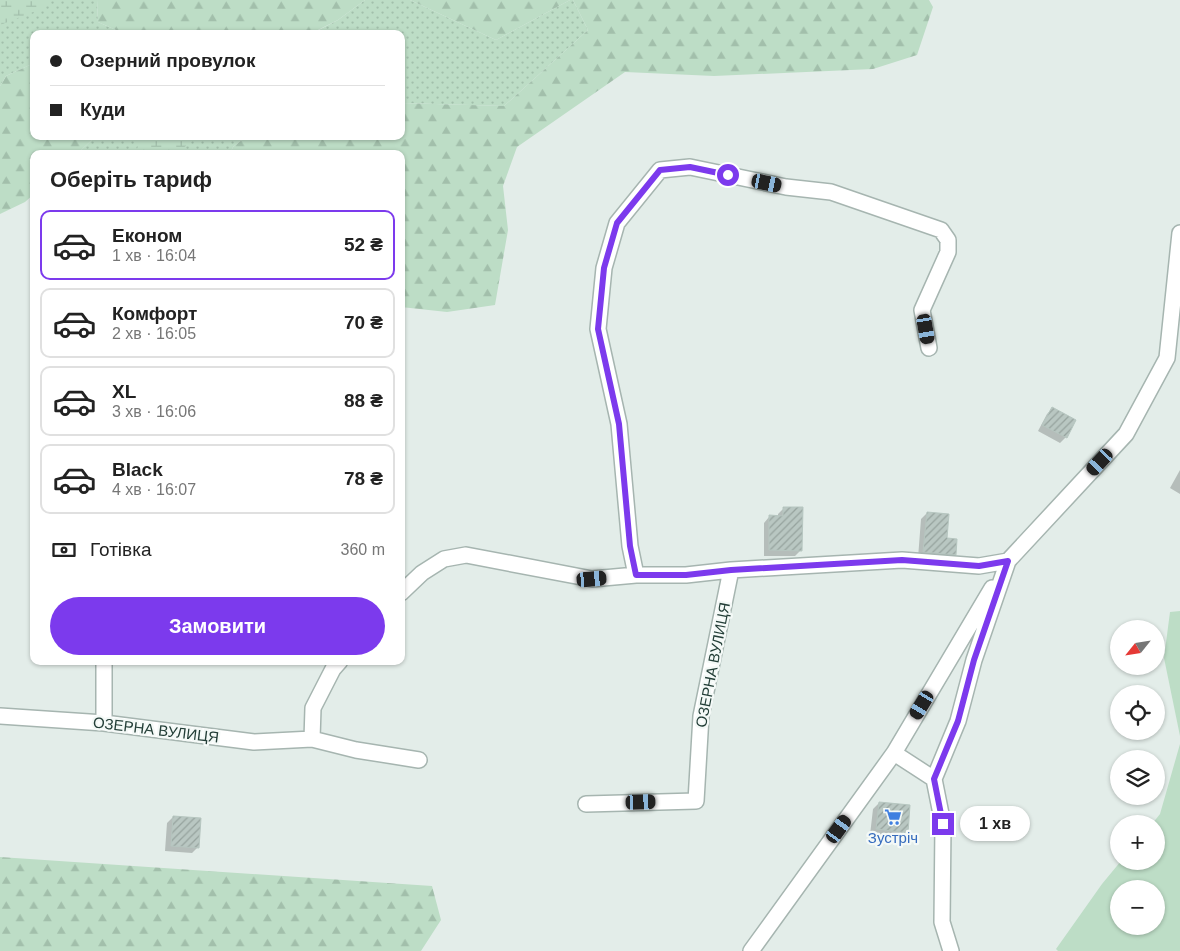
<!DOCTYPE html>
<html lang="uk">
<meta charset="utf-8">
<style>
:root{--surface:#fff;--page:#f6f6f6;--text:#222;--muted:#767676;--line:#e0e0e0;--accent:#7c3aed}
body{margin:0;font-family:Arial,sans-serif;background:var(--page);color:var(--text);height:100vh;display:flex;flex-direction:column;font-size:19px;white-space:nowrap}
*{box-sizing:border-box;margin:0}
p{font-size:16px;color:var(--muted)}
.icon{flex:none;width:28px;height:28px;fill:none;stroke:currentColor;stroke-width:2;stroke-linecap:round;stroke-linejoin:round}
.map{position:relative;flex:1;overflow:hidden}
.side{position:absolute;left:30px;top:150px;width:375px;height:515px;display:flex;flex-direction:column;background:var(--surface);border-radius:10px;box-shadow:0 1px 4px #0004}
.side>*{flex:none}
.hud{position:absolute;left:30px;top:30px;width:375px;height:110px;border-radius:10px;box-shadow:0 1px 4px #0004;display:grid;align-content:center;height:110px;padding:0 20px;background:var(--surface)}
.needle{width:32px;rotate:240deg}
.controls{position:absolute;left:1110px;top:620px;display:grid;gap:10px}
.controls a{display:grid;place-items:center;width:55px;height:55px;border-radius:50%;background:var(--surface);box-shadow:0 1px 4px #0004;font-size:25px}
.end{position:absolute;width:22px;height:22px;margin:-11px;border:6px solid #7c3aed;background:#fff;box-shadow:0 0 0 2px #fff}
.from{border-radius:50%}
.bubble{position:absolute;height:35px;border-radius:18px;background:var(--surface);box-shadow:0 1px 4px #0004;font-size:16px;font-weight:700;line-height:35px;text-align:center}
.car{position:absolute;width:15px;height:30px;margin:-15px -8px;border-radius:6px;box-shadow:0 0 4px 1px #0007;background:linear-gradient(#222 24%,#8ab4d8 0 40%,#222 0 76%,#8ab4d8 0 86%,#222 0)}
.hud b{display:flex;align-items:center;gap:18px;height:48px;font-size:19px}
.hud b+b{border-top:1px solid var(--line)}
.hud i{width:12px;height:12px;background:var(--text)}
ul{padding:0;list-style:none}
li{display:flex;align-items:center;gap:15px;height:70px;margin:0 10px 8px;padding:0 10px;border:2px solid var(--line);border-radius:10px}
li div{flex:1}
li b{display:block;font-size:19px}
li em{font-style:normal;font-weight:700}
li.selected{border-color:var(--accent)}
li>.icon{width:45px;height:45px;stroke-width:1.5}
h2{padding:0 20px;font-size:22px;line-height:60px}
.pay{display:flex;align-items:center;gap:12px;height:55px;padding:0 20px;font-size:19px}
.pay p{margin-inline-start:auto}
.cta{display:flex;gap:10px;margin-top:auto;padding:10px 20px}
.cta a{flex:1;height:58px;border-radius:30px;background:var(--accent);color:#fff;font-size:20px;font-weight:700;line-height:58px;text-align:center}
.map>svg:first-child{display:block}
</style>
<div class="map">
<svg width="1180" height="951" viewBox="0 0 1180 951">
<defs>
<pattern id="grass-dots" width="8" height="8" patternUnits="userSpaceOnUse" patternTransform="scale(1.25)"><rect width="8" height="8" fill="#bdddc6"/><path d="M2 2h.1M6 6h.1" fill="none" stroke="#a2bfab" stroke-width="1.8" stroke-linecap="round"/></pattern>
<pattern id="forest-firs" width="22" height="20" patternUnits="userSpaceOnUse" patternTransform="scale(1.25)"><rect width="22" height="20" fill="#bdddc6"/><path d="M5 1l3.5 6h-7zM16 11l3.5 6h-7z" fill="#a2bfab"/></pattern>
<pattern id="wetland-marsh" width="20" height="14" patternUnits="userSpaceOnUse" patternTransform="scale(1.25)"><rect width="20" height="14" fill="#bdddc6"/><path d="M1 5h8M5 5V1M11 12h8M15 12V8" fill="none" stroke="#a2bfab"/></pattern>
<pattern id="building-hatch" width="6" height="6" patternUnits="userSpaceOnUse" patternTransform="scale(1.25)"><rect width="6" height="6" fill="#b9c7c2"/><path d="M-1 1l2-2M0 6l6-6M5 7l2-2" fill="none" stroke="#96a39e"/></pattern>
</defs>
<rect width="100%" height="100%" fill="#e3ede9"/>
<!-- grass -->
<path fill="url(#grass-dots)" d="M0,0H97L98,22L125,34H34V63L6,76L0,86Z
M365,0H410L496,40L570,0H573L588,30L504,106L401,103V34H311L338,20Z
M96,136H247L233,147L230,154H77Z"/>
<!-- forest -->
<path fill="url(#forest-firs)" d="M97,0H365L338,20L310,34H125L98,22Z
M410,0H570L496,40Z
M573,0H929L933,7L917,55L873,69L714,76L625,72L517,147L503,186L508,230L495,305L447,312L401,307V154H230L233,147L247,136H401V103L504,106L588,30Z
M34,63V136H96L77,154H34V194L25,202L0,214V86L6,76Z
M0,857L432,886L441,920L421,951H0Z"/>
<!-- wetland -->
<path fill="url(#wetland-marsh)" d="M0,0H45L46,7L0,25Z
M142,136H199L175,154H135Z"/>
<!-- green -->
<path fill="#bdddc6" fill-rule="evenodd" d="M1180,611V736L1164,658L1170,612Z
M1180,744V951H1058L1056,949L1102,884L1121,861H1156V824H1152L1160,814ZM1119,889H1156V926H1119Z"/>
<!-- shadow -->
<path fill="#0003" d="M1053,408L1066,437L1060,443L1038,431L1047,414Z
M1180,470V494L1170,488Z
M784,508L801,550L795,556H764V523L769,517H778V514Z
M927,513L955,554L949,560L918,558L921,519Z
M879,803L906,832L900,838L870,835L873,809Z
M173,817L198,847L192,853L165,851L167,823Z"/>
<!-- building -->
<path fill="url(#building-hatch)" stroke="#b6c6c0" d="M1052,407L1076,420L1067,438L1042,425Z
M783,507H803L802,551L769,550V515L783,516Z
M927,512L949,514L947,538L957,539L956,555L923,552Z
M879,802L910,805L908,833L876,829Z
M173,816L201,818L199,848L171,846Z"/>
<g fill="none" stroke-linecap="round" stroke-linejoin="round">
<!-- street casing -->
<g stroke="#a6b5b0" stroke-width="18">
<path id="street" d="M1004,568L1008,561L1126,434L1167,358L1180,233
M636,575L630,546L619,424L598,329L604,268L617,223L660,170L690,167L786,187L831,192L941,230L948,240V252L922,310L929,348
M401,593L422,573L444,559L466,555L592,579L636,575H686L731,570L902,560L979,566L1008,561L974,660L958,721L934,779L943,824L942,922L951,951
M0,716L104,723L254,742L312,739L356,750L419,760
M104,723V661
M312,739L313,708L333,669L340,661
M894,753L934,779
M586,804L696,801L701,716L731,570
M751,951L894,753L992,588"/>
</g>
<!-- street -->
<use href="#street" stroke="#fff" stroke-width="15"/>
</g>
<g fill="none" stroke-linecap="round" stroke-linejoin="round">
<!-- route -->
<path stroke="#7c3aed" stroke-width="6" d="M728,175L690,167L660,170L617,223L604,268L598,329L619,424L630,546L636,575H686L731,570L902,560L979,566L1008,561L974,660L958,721L934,779L943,824"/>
</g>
<!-- icons -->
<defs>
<g id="supermarket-bare" transform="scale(1.35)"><path d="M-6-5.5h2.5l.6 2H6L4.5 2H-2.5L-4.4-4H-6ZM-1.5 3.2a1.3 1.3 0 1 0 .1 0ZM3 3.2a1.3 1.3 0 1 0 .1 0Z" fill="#3f7fe0" stroke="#f4f9f7" stroke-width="2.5" paint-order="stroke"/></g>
</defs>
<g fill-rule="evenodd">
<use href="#supermarket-bare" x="893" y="817"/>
</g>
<g text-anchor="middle" stroke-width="4.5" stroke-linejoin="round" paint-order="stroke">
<!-- street labels -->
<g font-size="15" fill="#233e37" stroke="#f4f9f7">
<text transform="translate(713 665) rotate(-79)" y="5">ОЗЕРНА ВУЛИЦЯ</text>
<text transform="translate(156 730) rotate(7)" y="5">ОЗЕРНА ВУЛИЦЯ</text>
</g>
<!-- shop labels -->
<g font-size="15" fill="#366cbe" stroke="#f4f9f7">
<text x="893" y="843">Зустріч</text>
</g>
</g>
</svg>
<div class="controls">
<a><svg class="needle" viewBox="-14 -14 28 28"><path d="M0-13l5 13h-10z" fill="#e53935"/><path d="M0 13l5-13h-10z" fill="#767676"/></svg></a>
<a><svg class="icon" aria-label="locate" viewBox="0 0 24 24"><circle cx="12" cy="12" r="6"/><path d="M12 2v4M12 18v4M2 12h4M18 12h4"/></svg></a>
<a><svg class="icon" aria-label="layers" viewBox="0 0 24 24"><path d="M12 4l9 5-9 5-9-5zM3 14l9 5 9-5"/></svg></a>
<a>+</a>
<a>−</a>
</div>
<i class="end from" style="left:728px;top:175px"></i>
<i class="end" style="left:943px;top:824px"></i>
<div class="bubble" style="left:960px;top:806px;width:70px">1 хв</div>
<i class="car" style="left:767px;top:183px;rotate:102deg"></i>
<i class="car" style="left:926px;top:329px;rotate:170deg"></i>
<i class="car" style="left:1100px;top:462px;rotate:223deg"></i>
<i class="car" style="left:592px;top:579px;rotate:85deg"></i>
<i class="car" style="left:922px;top:705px;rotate:211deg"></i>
<i class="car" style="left:641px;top:802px;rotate:88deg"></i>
<i class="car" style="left:839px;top:829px;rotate:36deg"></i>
<div class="hud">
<b><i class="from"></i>Озерний провулок</b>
<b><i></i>Куди</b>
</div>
<section class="side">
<h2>Оберіть тариф</h2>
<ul>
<li class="selected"><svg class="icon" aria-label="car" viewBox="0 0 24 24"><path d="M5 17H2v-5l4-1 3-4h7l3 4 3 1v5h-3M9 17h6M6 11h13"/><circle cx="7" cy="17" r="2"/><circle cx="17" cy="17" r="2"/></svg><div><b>Економ</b><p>1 хв · 16:04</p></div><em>52 ₴</em></li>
<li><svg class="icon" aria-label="car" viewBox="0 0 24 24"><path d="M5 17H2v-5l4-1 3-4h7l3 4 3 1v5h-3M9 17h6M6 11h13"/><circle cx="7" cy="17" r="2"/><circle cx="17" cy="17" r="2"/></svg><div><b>Комфорт</b><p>2 хв · 16:05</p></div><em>70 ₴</em></li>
<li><svg class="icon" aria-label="car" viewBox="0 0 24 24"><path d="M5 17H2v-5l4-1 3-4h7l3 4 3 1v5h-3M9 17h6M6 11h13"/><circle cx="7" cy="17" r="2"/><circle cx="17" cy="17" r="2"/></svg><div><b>XL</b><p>3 хв · 16:06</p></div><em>88 ₴</em></li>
<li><svg class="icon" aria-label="car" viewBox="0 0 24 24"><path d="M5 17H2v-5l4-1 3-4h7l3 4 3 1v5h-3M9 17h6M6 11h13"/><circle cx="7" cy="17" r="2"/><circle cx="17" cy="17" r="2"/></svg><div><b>Black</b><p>4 хв · 16:07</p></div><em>78 ₴</em></li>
</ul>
<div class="pay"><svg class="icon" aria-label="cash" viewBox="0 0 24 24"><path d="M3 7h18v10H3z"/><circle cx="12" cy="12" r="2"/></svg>Готівка<p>360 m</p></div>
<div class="cta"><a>Замовити</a></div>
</section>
</div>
